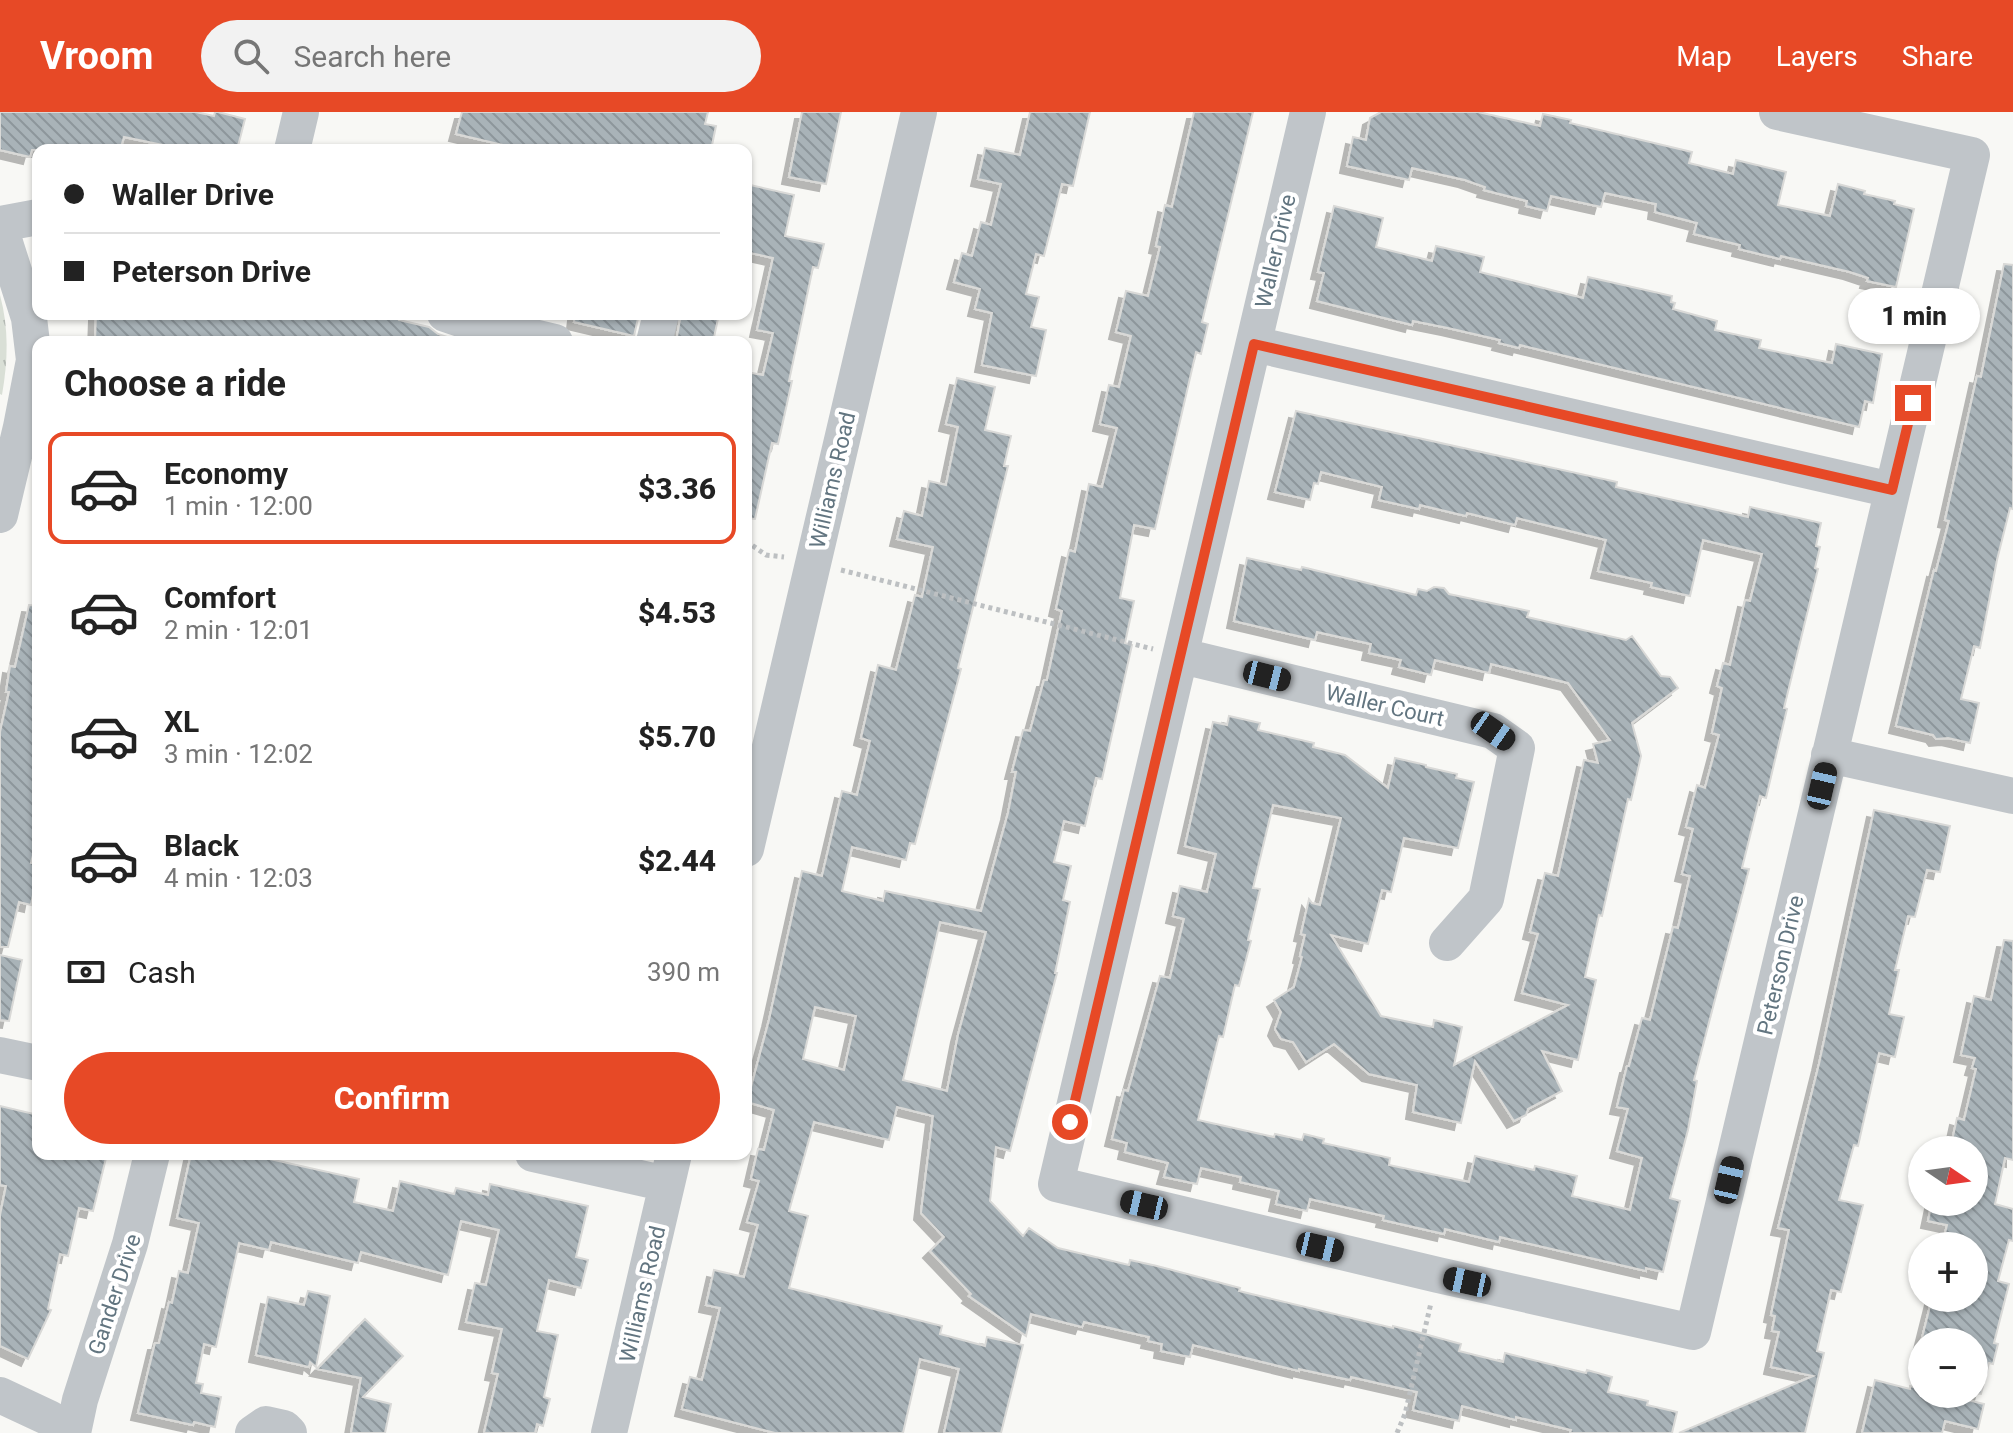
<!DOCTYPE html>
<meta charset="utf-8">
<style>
:root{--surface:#fff;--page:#f2f2f2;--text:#222;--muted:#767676;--line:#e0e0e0;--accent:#e74926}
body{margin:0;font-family:Roboto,sans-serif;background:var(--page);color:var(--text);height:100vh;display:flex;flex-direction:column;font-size:30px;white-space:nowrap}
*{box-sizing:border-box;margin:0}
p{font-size:26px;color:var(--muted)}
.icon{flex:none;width:44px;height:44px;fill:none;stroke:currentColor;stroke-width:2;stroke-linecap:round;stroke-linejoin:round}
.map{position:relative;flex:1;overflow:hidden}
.drawer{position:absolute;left:32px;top:224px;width:720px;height:824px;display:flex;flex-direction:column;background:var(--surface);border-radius:16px;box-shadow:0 2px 6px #0004}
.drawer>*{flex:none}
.top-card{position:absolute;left:32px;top:32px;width:720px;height:176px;border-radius:16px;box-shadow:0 2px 6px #0004;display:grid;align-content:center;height:176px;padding:0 32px;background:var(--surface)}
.needle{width:52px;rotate:103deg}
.buttons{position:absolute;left:1908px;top:1024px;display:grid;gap:16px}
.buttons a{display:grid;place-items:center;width:80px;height:80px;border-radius:50%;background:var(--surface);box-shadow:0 2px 6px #0004;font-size:40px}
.end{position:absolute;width:36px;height:36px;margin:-18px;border:10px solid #e74926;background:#fff;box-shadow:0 0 0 4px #fff}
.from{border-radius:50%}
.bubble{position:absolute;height:56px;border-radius:28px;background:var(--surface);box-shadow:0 2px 6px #0004;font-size:26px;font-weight:800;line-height:56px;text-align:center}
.car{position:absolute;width:24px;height:48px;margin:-24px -12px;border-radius:10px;box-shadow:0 0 6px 2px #0007;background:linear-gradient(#222 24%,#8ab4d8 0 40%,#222 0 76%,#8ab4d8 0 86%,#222 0)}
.top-card b{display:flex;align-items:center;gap:28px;height:76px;font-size:30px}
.top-card b+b{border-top:2px solid var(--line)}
.top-card i{width:20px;height:20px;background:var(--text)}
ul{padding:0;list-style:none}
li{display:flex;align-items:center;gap:24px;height:112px;margin:0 16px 12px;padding:0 16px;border:4px solid transparent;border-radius:16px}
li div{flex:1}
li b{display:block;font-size:30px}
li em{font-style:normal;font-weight:800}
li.active{border-color:var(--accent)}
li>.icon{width:72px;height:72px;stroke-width:1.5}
h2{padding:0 32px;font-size:36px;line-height:96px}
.pay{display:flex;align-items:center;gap:20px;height:88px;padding:0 32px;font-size:30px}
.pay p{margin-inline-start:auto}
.cta{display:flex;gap:16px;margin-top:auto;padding:16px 32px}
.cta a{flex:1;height:92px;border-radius:48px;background:var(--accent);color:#fff;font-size:32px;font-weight:800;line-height:92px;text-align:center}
header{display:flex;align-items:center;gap:48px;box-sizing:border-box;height:112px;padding:0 40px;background:var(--accent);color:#fff}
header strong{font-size:38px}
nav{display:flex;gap:44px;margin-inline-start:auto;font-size:28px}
.search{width:560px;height:72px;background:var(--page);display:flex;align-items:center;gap:20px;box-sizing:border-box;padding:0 28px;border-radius:44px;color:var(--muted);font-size:30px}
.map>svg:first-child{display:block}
</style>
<header>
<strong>Vroom</strong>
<div class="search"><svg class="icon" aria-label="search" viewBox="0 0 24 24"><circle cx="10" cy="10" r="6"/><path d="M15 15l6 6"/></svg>Search here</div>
<nav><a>Map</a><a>Layers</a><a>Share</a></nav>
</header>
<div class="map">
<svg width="2013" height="1321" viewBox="0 0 2013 1321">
<defs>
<pattern id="grass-tufts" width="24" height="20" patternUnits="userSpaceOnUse" patternTransform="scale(2)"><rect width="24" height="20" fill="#d9dfd6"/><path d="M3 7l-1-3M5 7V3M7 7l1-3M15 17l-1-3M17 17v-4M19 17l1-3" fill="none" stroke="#b3b9b3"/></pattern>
<pattern id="building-back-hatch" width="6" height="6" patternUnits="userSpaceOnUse" patternTransform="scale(2)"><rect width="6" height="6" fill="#a9b3b8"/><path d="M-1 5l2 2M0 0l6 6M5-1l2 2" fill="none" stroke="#8d969b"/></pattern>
<filter id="shadow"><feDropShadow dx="-7" dy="7" stdDeviation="0" flood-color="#0004"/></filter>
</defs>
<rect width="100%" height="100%" fill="#f8f8f5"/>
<!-- grass -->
<path fill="url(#grass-tufts)" d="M0,183C9,217 8,248 2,283L0,282Z"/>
<!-- building -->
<path fill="url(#building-back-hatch)" stroke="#d9d9d7" stroke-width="2" fill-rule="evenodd" filter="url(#shadow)" d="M0,0H196L214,4L215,0H218L245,7L237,38H187L124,25L120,38H32L30,45L0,38Z
M462,0H708L705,12L716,14L711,38H524L456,22Z
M802,0H841L826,72L789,65Z
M1030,0H1090L1073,74L1062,72L1044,144L1036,142L1026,182L1039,185L1031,215L1046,218L1036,264L982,253L992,201L975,197L980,177L954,170L962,141L972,144L981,110L991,113L1001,72L978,67L985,36L1020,43Z
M1194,0H1253L1202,210L1208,212L1201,242L1196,240L1155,417L1134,413L1120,486L1134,489L1125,531L1132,533L1102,667L1096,666L1085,714L1064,709L1054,750L1071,754L1063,788L1070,790L1055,861H1057L1010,1039L996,1035L990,1089L1023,1124L1029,1116L1058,1136L1129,1153L1130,1148L1157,1154L1240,1176L1239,1179L1393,1216V1214L1417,1220L1461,1232L1459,1239L1503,1250L1505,1241L1586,1261L1587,1258L1612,1265L1608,1280L1648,1289L1647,1293L1677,1300L1672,1321H1570L1571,1318L1516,1305V1308L1462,1294L1459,1309L1413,1298L1417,1280L1351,1265L1350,1268L1299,1257V1259L1193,1233L1190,1245L1161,1239L1162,1232L1148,1229L1149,1225L1084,1210L1082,1215L1031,1202L1026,1224L969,1184L971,1182L930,1139L944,1125L921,1101L933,1004L897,995L889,1028L814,1010L789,1099L808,1104L789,1176L942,1214L940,1222L985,1234L987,1225L1023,1233L1001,1321H944L959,1257L920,1247L903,1321H775L682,1297L690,1265L702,1268L720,1196L706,1193L714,1158L744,1165L758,1113L747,1110L759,1069L751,1067L758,1037L764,1038L774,998L747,990L769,908L802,759L822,764L842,679L857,683L870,629L861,626L878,553L896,558L915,483L922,485L933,435L897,427L904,399L922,404L929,369L946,373L958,315L946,312L957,266L995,275L985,318L1011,324L1004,354H1008L958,556L961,557L915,732L910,731L906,748L852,735L842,779L883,789L885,779L981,799L1008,701L1016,660H1012L1023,618L1030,619L1044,568H1047L1062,499L1056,497L1069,438L1075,440L1089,372L1102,375L1117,316L1100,312L1109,273L1119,275L1131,224L1116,220L1126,179L1148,184L1160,135L1156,134L1165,93L1172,95ZM940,810L986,820L958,923L947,979L903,968ZM815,895L856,904L844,958L803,947Z
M1381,0H1478L1540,14L1543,2L1571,8L1570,11L1692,40L1689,51L1733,62L1736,48L1786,60L1778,93L1830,104L1838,72L1865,79L1864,82L1895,89L1894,92L1914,97L1896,175L1867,169L1868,166L1850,160L1781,144L1780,147L1739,137L1740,133L1694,122L1697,111L1655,100L1656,92L1605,81L1601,95L1551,84L1547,99L1526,94L1527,89L1484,78L1485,75L1465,68L1412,56L1409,68L1347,54L1353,25L1366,28L1370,6Z
M746,72L794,83L785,124L824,132L818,156L813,155L789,269H792L778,332L772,331L755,407L746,406V260L763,263L773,221L757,218L773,146L746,140Z
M1334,94L1383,106L1376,135L1432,149L1436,134L1484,145L1480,160L1583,186L1588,165L1672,184L1671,190L1675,191L1673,197L1717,209L1715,218L1761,228L1759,236L1832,251L1836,232L1882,242L1873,291L1865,289L1859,315L1520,233L1519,236L1499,231L1500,228L1448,216L1413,209L1412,213L1317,189L1324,161L1318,160Z
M2004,152L2013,153V397L2010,396L1997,448L1980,536L1974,534L1961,587L1979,591L1970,631L1948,626L1936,627L1933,623L1896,614L1934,458L1936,459L1949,409L1945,408L1977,264L1981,265Z
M96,202H400L399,208L429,215L438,222L456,228V230H95Z
M575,202H639L634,224L574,210Z
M681,202H719L713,230H676Z
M1296,299L1617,370L1616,375L1748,405L1750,395L1821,411L1816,434L1820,435L1815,456L1818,457L1784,596L1787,597L1766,686L1760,684L1742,756L1749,757L1694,968L1697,969L1688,1018L1670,1086L1680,1089L1663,1160L1646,1156V1159L1500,1125L1499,1130L1445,1117L1444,1122L1383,1108L1384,1104L1310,1087L1307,1099L1276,1092L1279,1079L1240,1070L1241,1065L1201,1056L1197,1072L1164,1065L1168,1051L1125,1040L1127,1031L1112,1027L1124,978L1128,979L1160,864L1170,866L1184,807L1173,804L1180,774L1207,780L1216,742L1185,734L1213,610L1227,613L1229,604L1260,611L1258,618L1314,631L1313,635L1345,643L1388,676L1395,646L1426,653V655L1457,662L1456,666L1474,670L1458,736L1404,726L1391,780L1382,778L1368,832L1331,823L1381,904L1433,915L1434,908L1462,915L1454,953L1568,893L1522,881L1538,822L1530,820L1545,761L1558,764L1584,648L1598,651L1593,632L1610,628L1568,571L1491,552L1489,561L1435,548L1431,563L1399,555L1401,548L1369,541L1371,532L1317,520L1315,528L1234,509L1247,446L1301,458L1302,455L1416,483L1418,477L1427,479L1434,475L1444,476L1449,482L1529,499L1527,505L1626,528L1632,524L1661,564L1670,565L1678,576L1632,611L1641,644L1631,688L1628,687L1602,804L1599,803L1585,865L1596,868L1578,948L1542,939L1562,979L1528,997L1526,1003L1514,1009L1475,949L1461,1011L1413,1000L1417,973L1369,962L1334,932L1306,950L1293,930L1281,927L1275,917L1281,900L1274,888L1294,875L1302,845L1300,844L1305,823L1301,822L1309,787L1312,791L1320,793L1341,706L1273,693L1253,776L1260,777L1248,828L1251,829L1239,874L1235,873L1223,925L1219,924L1198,1008L1274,1025L1275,1022L1302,1028L1304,1022L1324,1027L1323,1031L1390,1046L1389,1053L1469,1070L1475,1044L1534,1058L1535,1054L1577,1064L1572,1084L1630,1098L1642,1046L1617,1039L1628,997L1617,995L1627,954H1629L1642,906L1650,908L1673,815L1678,816L1690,764L1682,762L1693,717L1686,715L1697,673L1705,676L1719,623L1712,621L1722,576L1717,574L1723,551L1730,553L1745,488L1750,489L1762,442L1703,428L1690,484L1651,475L1652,471L1598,459L1606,428L1566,418L1517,406L1515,413L1467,401L1466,404L1420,393L1419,397L1379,388L1382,375L1321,360L1318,372L1314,371L1310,388L1275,380Z
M29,493L38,494V724L31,751L38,752V758L31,793L19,790L8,835H0V620L9,580H6L10,554L15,555Z
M1874,698L1950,714L1940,760L1927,758L1915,805L1908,804L1895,858H1899L1889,902L1904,905L1895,945L1879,941L1858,1034L1854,1033L1839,1088L1863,1093L1841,1180L1831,1178L1817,1239L1824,1241L1805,1321H1679L1813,1264L1771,1255L1779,1220L1772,1219L1775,1204L1771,1203L1789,1118L1778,1116L1819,952Z
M2004,828L2013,829V1048L2005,1046L1995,1092L2013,1097V1129L2009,1128L1998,1169L2009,1172L1994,1231L1998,1232L1993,1252L1989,1251L1981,1282L1974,1281V1230H1921L1932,1186H1974V1134H1942L1947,1113L1928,1109L1932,1090H1974V1038H1950L1957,1006L1964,1008L1976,957L1972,956L1975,946L1961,943L1974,884L1991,888Z
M0,843L22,848L9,909L0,908Z
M0,994L38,1003V1042H107L93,1099L79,1096L68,1144L60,1142L48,1197L51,1198L28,1247L0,1234V1103L6,1074L0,1073Z
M191,1042H247L359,1067L354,1090L393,1099L400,1069L454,1082L456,1076L488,1083L490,1072L588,1094L576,1145L588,1148L581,1176L549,1168L537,1219L558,1223L544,1285L550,1287L543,1314L537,1312L535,1321H484L498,1262L492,1261L502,1217L466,1210L475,1171L486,1173L499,1118L461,1109L448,1163L361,1140L358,1151L271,1130L269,1138L239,1131L216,1235L204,1232L196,1271L203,1272L201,1281L221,1285L215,1315L194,1310L193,1313L138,1301L155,1231H159L169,1190L172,1191L179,1159L188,1161L199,1111L177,1106Z
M308,1179L330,1184L316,1255L310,1250L309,1255L256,1243L268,1185L304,1193Z
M365,1207L403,1244L363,1285L391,1292L385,1321H351L361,1266L317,1257Z
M1875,1268L1910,1277V1274L1922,1277V1282H1943L1984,1292L1978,1317L1945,1309L1942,1321H1862Z"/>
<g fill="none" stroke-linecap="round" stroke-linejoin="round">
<!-- path -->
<path stroke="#bdc0c2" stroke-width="5" stroke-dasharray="4 4" stroke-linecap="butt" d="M746,429L766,443L784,445
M841,458L1153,537
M1397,1321L1405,1302L1431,1191"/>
<!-- minor -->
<path stroke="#c0c5c9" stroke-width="36" d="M1308,0L1056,1072L1438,1163L1693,1220L1972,43L1777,0
M292,38L301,0
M0,112L38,105
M0,115L29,206L34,248L21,315L0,403
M445,202L469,210L555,230
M654,230L661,202
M1254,232L1892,378
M1182,544L1493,619L1517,636L1486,787L1447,831
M1829,643L2013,684
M746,737L919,0
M0,943L38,951
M533,1042L667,1072
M0,1283L49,1306L70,1321
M73,1321L80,1288L130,1132L152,1042
M253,1321L266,1312L284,1316L289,1321
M609,1321L674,1042"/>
</g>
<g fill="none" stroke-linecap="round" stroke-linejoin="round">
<!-- route -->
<path stroke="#e74926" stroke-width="10" d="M1070,1010L1254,232L1892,378L1913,291"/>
</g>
<g text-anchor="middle" stroke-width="8" stroke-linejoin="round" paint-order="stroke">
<!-- street labels -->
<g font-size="22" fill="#627580" stroke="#fff">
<text transform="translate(1275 139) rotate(-77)" y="8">Waller Drive</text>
<text transform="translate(832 368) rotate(-77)" y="8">Williams Road</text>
<text transform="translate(1385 593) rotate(13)" y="8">Waller Court</text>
<text transform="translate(1780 853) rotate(-77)" y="8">Peterson Drive</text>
<text transform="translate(114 1182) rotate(-72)" y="8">Gander Drive</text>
<text transform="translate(642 1182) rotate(-77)" y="8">Williams Road</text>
</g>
</g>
</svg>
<div class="buttons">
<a><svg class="needle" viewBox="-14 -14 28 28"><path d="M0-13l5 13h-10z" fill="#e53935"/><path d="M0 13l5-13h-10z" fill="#767676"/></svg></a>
<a>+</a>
<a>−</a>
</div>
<i class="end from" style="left:1070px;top:1010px"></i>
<i class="end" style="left:1913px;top:291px"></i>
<div class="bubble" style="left:1848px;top:176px;width:132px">1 min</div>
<i class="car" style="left:1267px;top:564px;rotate:104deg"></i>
<i class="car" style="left:1493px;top:619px;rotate:125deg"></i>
<i class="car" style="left:1822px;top:674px;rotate:13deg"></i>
<i class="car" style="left:1729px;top:1068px;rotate:13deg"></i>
<i class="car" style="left:1144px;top:1093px;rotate:283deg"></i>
<i class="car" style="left:1320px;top:1135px;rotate:103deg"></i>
<i class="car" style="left:1467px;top:1170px;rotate:282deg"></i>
<div class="top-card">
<b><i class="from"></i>Waller Drive</b>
<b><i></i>Peterson Drive</b>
</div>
<section class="drawer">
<h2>Choose a ride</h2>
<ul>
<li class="active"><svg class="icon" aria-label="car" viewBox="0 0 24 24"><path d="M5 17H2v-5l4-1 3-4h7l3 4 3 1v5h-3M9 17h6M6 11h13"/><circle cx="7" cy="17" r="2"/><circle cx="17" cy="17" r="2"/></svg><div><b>Economy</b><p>1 min · 12:00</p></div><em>$3.36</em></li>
<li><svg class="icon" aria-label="car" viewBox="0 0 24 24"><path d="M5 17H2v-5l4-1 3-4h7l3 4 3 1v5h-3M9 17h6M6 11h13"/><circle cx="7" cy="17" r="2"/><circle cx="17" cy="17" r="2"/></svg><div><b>Comfort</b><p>2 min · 12:01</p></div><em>$4.53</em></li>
<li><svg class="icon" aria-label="car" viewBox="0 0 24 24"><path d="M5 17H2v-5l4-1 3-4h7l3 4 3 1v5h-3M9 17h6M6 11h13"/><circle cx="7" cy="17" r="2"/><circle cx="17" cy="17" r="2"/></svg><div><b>XL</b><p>3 min · 12:02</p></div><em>$5.70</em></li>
<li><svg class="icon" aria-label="car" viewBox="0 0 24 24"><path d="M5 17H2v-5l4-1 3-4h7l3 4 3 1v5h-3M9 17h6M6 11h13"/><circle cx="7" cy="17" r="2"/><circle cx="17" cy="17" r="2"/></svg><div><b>Black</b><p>4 min · 12:03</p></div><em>$2.44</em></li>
</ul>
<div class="pay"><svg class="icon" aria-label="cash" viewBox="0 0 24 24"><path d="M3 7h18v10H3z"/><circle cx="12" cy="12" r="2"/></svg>Cash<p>390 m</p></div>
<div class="cta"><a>Confirm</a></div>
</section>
</div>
